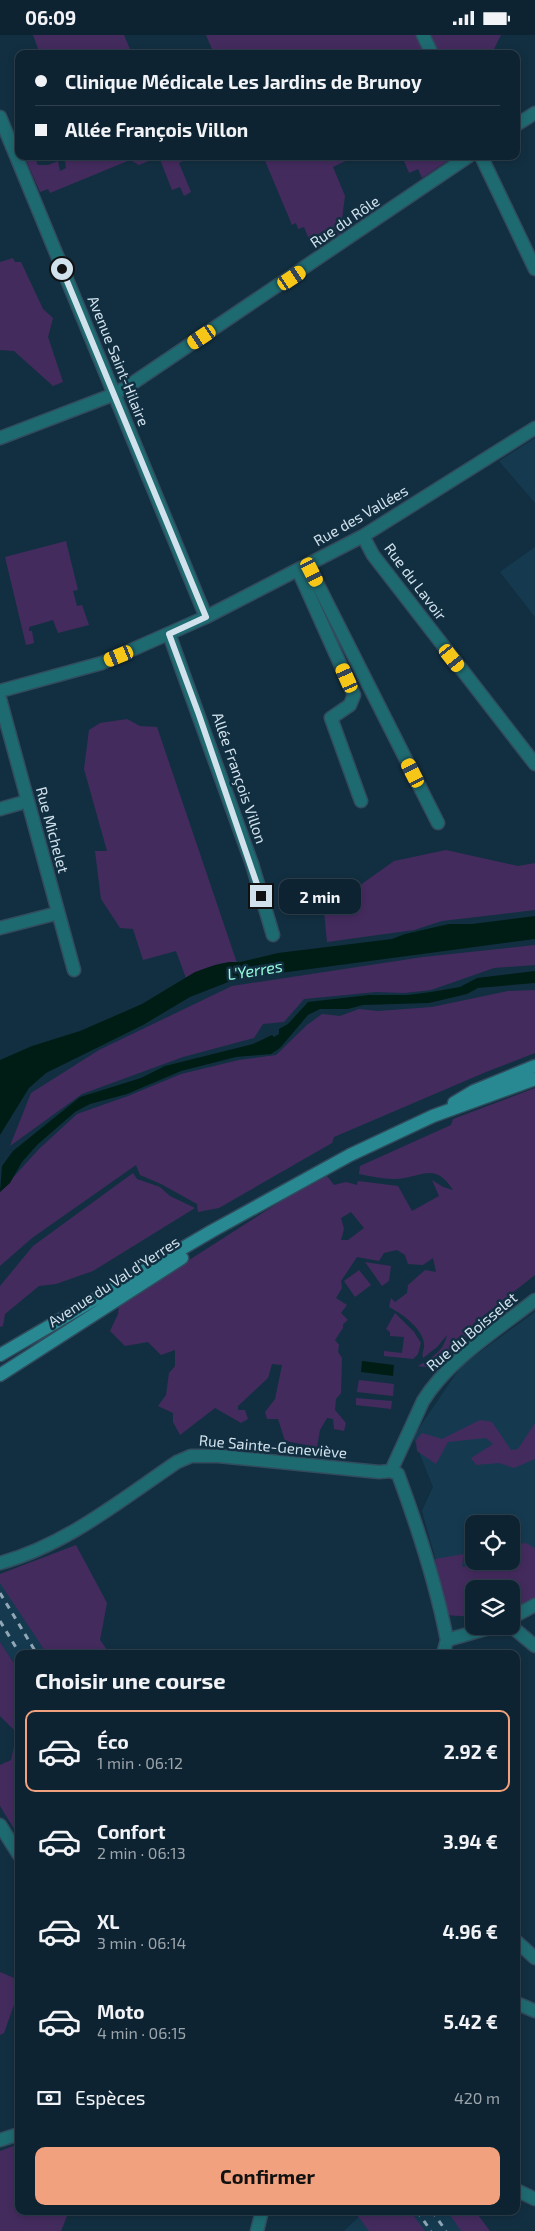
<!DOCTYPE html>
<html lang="fr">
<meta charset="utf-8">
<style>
:root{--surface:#0e2331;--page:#172b39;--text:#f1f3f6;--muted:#9ba4ab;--line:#2e404d;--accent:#f1a17d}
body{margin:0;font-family:"Exo 2",sans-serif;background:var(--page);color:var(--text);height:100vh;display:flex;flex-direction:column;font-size:19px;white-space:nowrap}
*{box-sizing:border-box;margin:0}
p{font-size:16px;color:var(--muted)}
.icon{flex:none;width:28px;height:28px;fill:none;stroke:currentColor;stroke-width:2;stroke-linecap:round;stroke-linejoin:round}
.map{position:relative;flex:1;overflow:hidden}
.drawer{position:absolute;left:15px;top:1615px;width:505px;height:565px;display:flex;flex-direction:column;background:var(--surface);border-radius:10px;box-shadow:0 2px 8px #0003,0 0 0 1px var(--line)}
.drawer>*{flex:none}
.guide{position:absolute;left:15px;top:15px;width:505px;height:110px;border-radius:10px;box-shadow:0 2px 8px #0003,0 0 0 1px var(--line);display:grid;align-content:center;height:110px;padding:0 20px;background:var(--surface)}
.fabs{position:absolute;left:465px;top:1480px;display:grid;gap:10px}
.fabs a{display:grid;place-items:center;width:55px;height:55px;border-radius:10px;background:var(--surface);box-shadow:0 2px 8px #0003,0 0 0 1px var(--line);font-size:25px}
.end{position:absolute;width:22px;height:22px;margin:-11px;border:6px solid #d1e2ed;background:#111;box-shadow:0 0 0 2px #111}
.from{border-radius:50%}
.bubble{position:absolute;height:35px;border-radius:10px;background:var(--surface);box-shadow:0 2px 8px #0003,0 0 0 1px var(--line);font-size:16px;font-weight:700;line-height:35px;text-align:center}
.car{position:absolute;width:15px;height:30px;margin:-15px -8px;border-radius:6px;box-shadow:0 0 4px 1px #0007;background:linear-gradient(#f5c518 24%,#345 0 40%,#f5c518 0 76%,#345 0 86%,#f5c518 0)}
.guide b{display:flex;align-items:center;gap:18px;height:48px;font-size:19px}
.guide b+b{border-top:1px solid var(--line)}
.guide i{width:12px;height:12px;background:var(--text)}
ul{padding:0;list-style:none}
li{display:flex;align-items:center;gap:15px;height:82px;margin:0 10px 8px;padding:0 10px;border:2px solid transparent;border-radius:10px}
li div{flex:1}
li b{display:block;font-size:19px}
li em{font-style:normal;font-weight:700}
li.on{border-color:var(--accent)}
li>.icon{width:45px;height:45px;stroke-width:1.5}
h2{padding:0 20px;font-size:22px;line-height:60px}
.pay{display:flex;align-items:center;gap:12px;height:55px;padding:0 20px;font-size:19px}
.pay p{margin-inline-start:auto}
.action{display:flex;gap:10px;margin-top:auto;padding:10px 20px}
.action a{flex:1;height:58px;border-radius:10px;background:var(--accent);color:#111;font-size:20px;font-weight:700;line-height:58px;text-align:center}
.status{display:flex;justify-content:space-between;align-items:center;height:35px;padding:0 25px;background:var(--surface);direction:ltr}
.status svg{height:14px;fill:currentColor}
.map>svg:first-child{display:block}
</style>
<div class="status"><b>06:09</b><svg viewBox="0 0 49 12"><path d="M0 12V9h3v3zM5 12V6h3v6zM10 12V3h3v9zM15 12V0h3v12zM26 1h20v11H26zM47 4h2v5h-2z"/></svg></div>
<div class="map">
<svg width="535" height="2196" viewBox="0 0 535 2196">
<rect width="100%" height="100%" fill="#122f41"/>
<!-- built -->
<path fill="#153a50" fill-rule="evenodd" d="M535,403V468L499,426Z
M535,512V582L500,537Z
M535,1277V1554H474L450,1575L422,1476L433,1452L413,1402L462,1330ZM474,1489H511V1526H474Z
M0,1539L26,1587L47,1619H19V1636L0,1607Z
M365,2176H449L463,2196H344Z"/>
<!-- green -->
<path fill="#442b5e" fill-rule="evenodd" d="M33,0H124L132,19H40Z
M206,0H501L494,14L484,19H214Z
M30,121H34L38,130H48L58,126L60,136L66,133L64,121H193L179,128L191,157L184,161L180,152L172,155L159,122L139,130L130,125L50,158L48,154L40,157L25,123Z
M263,121H356L333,132L345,161L340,199L325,207L319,202L310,207L304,192L298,194L296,188L292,190Z
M402,121H455L422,143L418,134L409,138Z
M13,223L15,227H21L43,274L53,283L48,302L63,347L53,351L14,316L0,315V227Z
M66,506L78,555L73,556L77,571L82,570L89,590L58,598L53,585L29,592V596H32L34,608L26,610L5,522Z
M127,684L140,691L157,692L237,928C220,926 200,934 186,943L176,916L143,925L133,894L120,893L101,864L95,816H107L84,734L89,695L100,688Z
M446,815L518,831L535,828V875L442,886L414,895L327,907L324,876L394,826Z
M535,910V930L494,933L431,955L404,958L376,957L304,964L284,987L263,989L254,1003L183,1022L82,1059L10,1111L31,1058L99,1015L232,951L423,922Z
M535,955V1018L486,1037L334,1102L332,1108L219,1173L198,1177L197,1169L161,1149L140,1140L136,1130L32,1203L0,1231V1157L39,1114L77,1079L128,1061L181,1039L239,1025L276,1020L307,990L322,979L340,981L359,974L378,976L432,972L508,956Z
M535,1053V1240L473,1289C472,1301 444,1326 433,1331C428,1333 423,1332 418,1331C431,1323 444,1316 447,1300L437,1312L423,1323C421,1318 425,1314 424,1308C422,1293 401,1278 389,1272L391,1263L395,1267L407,1258L408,1250L425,1235L436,1237L433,1223L423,1230L408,1229L405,1220L397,1215L384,1218L379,1226L357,1222L341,1246L342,1253L336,1263L347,1270L341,1278L348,1285L343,1289V1293L335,1305L339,1310L338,1317L342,1323L341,1358L336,1364L335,1375L346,1388L344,1396L334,1394L333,1384L327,1383L320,1395L317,1412L285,1406L278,1384H267L265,1377L275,1364L282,1330L272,1329L268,1343L238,1371V1375H245L248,1384L241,1388L215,1373L180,1400L173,1387V1378L158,1371L166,1360L169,1338L175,1331V1315L161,1320L148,1307L125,1311L110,1296L118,1279L119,1270L289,1161L327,1141L334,1150L346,1147L357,1150L358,1146L398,1151L412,1176L439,1161L432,1145L443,1152L453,1155C434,1125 420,1144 394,1144C383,1144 370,1141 359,1139L360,1131L451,1090L453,1084ZM351,1177L364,1193L348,1205H341L344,1194L341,1183Z
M133,1138L137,1144L160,1152L170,1161L195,1173L93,1236L56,1249L39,1251L5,1279L3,1291L0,1292V1251L33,1211Z
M365,1227L391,1231L389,1246L382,1251Z
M359,1235L371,1250L355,1262L344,1246Z
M395,1278L414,1297L421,1308L418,1319L413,1324L384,1321V1316L402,1318L404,1302L390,1301V1297L386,1294Z
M359,1345L394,1349L393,1361L357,1357Z
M356,1363L392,1366L391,1374L356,1370Z
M480,1385L492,1387L511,1415L518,1414L535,1388V1424L514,1433L499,1428L476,1430L471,1423L493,1409L486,1403L448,1407L436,1429L417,1416L416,1405L422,1398L442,1404Z
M526,1508L535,1513V1565L511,1578V1554H474V1582L446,1580L435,1524L464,1519L462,1532L477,1529L476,1526H511V1510Z
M76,1510L107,1568L100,1605L110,1619H47L0,1548V1539Z
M0,1607L19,1636V1802L0,1771V1730L11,1725L17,1698L0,1681Z
M0,1937L19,1945V1956L4,1998L0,2000Z
M19,2109V2176H69L61,2196H0V2116Z
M354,2176H410L425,2196H369Z
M447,2176H475L490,2196H461Z"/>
<!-- water -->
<path fill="#001d15" d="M535,881V904L236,944L190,962L143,990L46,1038L29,1053L0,1100V1025L32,1011L80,996L142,969L195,937L215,930L229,927H240L278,918L392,904L405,899L449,889H472Z
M535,936V948L478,953L467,959L429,968L363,970L348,974H320L308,980L280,1013L271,1019L236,1022L181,1036L127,1059L90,1069L75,1077L37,1110L22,1127L10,1148L0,1157L2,1131L13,1116L80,1062L141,1043L165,1031L253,1009L272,1000L274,1002L279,999V994L288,989L308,967L369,960H408L431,957L460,952L477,943Z
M362,1326L394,1330L393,1341L361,1337Z"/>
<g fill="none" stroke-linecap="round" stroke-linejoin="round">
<!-- street casing -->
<g stroke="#314c5d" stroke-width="15">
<path id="street" d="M423,0L432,19
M0,82L206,582
M516,90L535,78
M481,121L535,234
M0,403L107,362L127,352L469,121
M363,501L373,520L535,729
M308,530L438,788
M298,535L354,660L350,670L331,683L361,766
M169,599L252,829L273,900
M0,656L102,628L206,582L363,501L535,393
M0,664L74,935
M0,774L28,766
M0,893L58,878
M391,1436L423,1366C449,1324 497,1295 535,1265
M0,1528C66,1510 121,1465 177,1427L191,1421H218L379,1437L391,1436L398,1439C418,1493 436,1548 447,1605
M511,1583L535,1570
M511,1591L535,1611
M443,1619L447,1605L496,1591
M0,1790L19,1820
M516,1906L535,1923
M516,1968L535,1976
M0,2105L19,2099
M516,2155L535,2164
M257,2196L262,2176"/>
</g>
<!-- secondary casing -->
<g stroke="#314c5d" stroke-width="15">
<path id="secondary" d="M454,1068L474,1056L535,1031
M0,1320L212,1196L350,1120L433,1081L535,1044
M0,1340L182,1223"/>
</g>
<!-- street -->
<use href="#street" stroke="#1e6a71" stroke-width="12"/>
<!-- secondary -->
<use href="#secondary" stroke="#288992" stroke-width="12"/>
<!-- rail -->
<path stroke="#92a7b5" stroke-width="3" stroke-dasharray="6 6" stroke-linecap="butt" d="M0,1558L37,1619
M0,1586L20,1619
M417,2176L431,2196
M432,2176L446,2196"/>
</g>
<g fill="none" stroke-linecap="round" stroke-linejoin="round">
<!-- route -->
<path stroke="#d1e2ed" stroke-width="6" d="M62,234L206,582L169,599L199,680L261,861"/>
</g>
<g text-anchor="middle" stroke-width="5" stroke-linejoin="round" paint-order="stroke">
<!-- street labels -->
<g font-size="15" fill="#d1e2ed" stroke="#122f41">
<text transform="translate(345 187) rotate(-34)" y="5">Rue du Rôle</text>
<text transform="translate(118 326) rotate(68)" y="5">Avenue Saint-Hilaire</text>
<text transform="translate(361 481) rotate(-30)" y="5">Rue des Vallées</text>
<text transform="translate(415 547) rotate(53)" y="5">Rue du Lavoir</text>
<text transform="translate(239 743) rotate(71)" y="5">Allée François Villon</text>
<text transform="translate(52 795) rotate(75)" y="5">Rue Michelet</text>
<text transform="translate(114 1247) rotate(-33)" y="5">Avenue du Val d'Yerres</text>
<text transform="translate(472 1297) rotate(-40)" y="5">Rue du Boisselet</text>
<text transform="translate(273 1412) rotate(5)" y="5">Rue Sainte-Geneviève</text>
</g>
<!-- water labels -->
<g font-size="16" font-style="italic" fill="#97fbdb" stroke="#122f41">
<text transform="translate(255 935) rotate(-9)" y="6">L'Yerres</text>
</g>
</g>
</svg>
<div class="fabs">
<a><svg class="icon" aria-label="locate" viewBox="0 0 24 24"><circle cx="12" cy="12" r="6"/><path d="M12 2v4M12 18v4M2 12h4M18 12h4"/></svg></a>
<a><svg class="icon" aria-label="layers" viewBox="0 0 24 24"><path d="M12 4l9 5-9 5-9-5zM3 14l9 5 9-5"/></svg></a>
</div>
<i class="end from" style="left:62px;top:234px"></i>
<i class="end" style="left:261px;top:861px"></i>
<div class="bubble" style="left:279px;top:844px;width:82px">2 min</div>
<i class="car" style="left:292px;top:243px;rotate:56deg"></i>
<i class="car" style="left:202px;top:302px;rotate:236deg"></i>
<i class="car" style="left:312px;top:537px;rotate:153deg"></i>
<i class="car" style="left:119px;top:621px;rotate:248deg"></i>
<i class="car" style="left:452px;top:623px;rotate:142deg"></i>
<i class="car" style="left:347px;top:643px;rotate:336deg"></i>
<i class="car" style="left:413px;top:738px;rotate:333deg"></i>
<div class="guide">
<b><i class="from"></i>Clinique Médicale Les Jardins de Brunoy</b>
<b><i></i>Allée François Villon</b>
</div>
<section class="drawer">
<h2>Choisir une course</h2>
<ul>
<li class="on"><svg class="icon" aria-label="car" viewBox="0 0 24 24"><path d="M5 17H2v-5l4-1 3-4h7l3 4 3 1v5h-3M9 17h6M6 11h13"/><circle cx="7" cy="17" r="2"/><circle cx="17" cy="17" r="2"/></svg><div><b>Éco</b><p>1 min · 06:12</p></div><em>2.92 €</em></li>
<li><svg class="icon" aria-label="car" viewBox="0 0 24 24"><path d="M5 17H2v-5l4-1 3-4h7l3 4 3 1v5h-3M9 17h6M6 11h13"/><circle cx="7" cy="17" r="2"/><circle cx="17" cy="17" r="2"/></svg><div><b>Confort</b><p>2 min · 06:13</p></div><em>3.94 €</em></li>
<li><svg class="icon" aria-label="car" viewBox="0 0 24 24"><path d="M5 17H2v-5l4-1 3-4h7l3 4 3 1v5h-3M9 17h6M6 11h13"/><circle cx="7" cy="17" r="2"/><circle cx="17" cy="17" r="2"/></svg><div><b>XL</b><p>3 min · 06:14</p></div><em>4.96 €</em></li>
<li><svg class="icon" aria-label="car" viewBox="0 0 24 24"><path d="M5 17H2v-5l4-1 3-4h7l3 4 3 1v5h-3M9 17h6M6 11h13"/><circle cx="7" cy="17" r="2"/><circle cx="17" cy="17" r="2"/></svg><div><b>Moto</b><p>4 min · 06:15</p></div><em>5.42 €</em></li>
</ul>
<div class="pay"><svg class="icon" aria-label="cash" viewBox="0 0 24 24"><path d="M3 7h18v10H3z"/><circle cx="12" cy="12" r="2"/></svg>Espèces<p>420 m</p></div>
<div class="action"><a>Confirmer</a></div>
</section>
</div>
